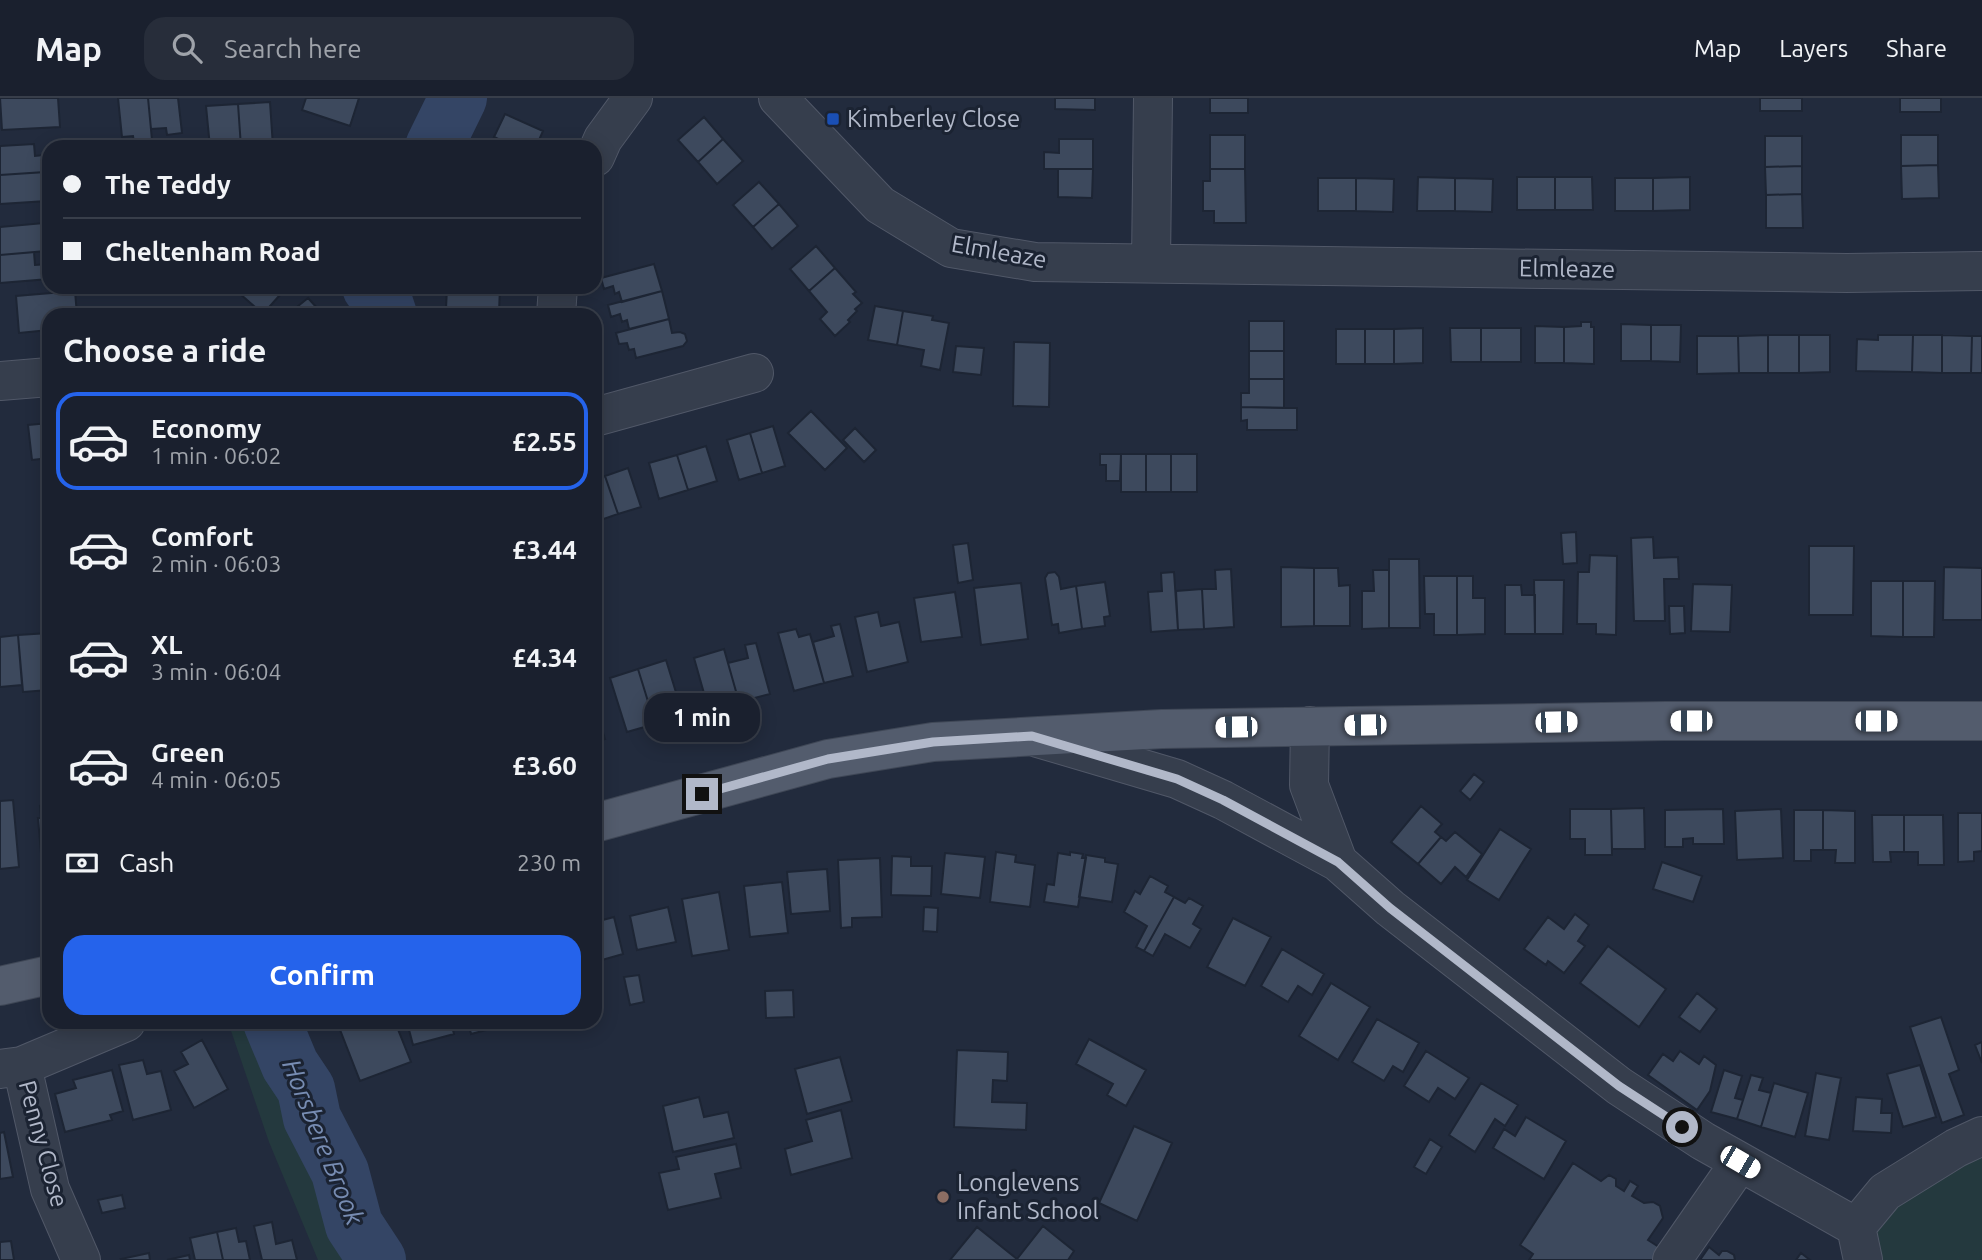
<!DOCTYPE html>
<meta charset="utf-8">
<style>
:root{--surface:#1a202e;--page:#272d3a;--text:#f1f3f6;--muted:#9fa3aa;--line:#383e4a;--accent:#2563eb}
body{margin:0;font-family:Ubuntu,sans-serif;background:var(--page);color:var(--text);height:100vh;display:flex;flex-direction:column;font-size:26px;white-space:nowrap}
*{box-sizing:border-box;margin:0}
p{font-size:23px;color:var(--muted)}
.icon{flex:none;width:38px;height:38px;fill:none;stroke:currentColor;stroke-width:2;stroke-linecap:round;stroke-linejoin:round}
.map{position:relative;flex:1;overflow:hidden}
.details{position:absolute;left:42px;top:210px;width:560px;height:721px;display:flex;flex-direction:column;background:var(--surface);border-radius:21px;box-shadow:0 4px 18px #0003,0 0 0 2px var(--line)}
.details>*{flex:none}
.top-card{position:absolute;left:42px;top:42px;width:560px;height:154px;border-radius:21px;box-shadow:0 4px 18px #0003,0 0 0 2px var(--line);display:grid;align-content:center;height:154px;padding:0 21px;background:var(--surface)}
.end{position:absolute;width:32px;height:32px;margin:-16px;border:9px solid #b1b8c9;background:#111;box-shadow:0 0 0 4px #111}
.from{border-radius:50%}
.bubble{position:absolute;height:49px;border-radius:21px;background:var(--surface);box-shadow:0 4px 18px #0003,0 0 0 2px var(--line);font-size:23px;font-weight:600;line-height:49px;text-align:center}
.car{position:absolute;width:21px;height:42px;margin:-21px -10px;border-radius:9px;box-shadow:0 0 5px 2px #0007;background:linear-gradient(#fff 24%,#345 0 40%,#fff 0 76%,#345 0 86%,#fff 0)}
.top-card b{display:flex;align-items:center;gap:24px;height:66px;font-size:26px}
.top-card b+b{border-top:2px solid var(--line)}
.top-card i{width:18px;height:18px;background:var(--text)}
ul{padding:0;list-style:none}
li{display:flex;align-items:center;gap:21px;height:98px;margin:0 14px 10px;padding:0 7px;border:4px solid transparent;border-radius:21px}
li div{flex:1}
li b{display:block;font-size:26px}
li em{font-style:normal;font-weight:600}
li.current{border-color:var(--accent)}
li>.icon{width:63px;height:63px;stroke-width:1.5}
h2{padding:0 21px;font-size:32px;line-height:84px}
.pay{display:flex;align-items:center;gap:18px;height:77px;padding:0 21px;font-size:26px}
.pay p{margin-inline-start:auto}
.action{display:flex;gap:14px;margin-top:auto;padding:14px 21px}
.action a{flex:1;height:80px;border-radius:21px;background:var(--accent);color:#fff;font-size:28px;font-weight:600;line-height:80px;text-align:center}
header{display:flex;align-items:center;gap:42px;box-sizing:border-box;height:98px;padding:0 35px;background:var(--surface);border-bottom:2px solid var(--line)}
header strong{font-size:33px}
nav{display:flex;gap:38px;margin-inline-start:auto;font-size:24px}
.search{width:490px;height:63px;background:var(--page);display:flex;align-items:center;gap:18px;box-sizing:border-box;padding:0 24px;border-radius:21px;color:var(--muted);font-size:26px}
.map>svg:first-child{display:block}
</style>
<header>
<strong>Map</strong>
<div class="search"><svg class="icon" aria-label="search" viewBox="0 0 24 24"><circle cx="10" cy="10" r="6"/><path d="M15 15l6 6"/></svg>Search here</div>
<nav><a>Map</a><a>Layers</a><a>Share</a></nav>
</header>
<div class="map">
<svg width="1982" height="1162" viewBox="0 0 1982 1162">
<rect width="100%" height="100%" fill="#222b3d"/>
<!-- green -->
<path fill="#24393e" d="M228,924H300L398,1162H318L269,1044Z
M1982,1038V1162H1863L1885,1094Z"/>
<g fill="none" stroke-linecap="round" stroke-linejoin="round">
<!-- river -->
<path stroke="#344565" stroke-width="58" d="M434,49L458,0
M371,189L384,205L388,217
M272,924L290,967L306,991L312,1020L340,1074L354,1127L377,1162"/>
</g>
<!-- building -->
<path fill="#3d495d" stroke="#1d2534" stroke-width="2" d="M0,0H58L60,29L2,32Z
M118,0H148L152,42L134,44L133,38L122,39Z
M148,0H178L182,35L167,37L166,30L151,31Z
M306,0H359L350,28L302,12Z
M1055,0H1095V12L1055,11Z
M1210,0H1248V15H1210Z
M1760,0H1802V13H1760Z
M1900,0H1941V14H1900Z
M270,4L273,49H241L238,6Z
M238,6L241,49H210L206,8Z
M505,16L543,33L536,49H516L494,39Z
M704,19L723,41L698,64L678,42Z
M1210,37H1245V71H1210Z
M1901,37H1938V67L1901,68Z
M1765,38H1802V68L1765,69Z
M494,39L516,49H490Z
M723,41L743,63L717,86L698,64Z
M1059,41H1093V71H1044V54L1059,55Z
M34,46L35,58L44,57L45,74L0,77V48Z
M1938,67L1939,100L1902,101L1901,68Z
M1802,68V96L1766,97L1765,69Z
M1058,71H1093L1092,100L1058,99Z
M1210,71H1245L1246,125H1214V113H1203V83H1210Z
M45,74L47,103L0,106V77Z
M1418,79L1455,80V113H1417Z
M1517,79H1555V112H1517Z
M1555,79H1592L1593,112H1555Z
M1690,79V112L1653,113V80Z
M1318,80H1356V113H1318Z
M1356,80L1394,81L1393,114L1356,113Z
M1455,80L1493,81L1492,114L1455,113Z
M1615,80H1653V113H1615Z
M759,84L779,106L753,129L733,107Z
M1802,96L1803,130H1766V97Z
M779,106L798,128L772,151L753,129Z
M44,125L46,153L0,157V129Z
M816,148L835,170L809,193L790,171Z
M34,154L35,167L49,166V181L0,185V157Z
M654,166L662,193L622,204L619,194L615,196L613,188L604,191L601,180Z
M835,170L856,194L853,196L862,205L855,211L857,213L848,222L850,224L835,238L820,221L827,214L809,193Z
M129,189H159L160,192L130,195Z
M159,189H189V190L160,192Z
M245,189H287L263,216L239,195Z
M447,189H500L499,214L446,211Z
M75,193L77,217H49V232L19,235L16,198Z
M662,193L669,221L629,231L627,222L622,224L620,216L611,219L608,207Z
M308,200L318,211L311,217H287Z
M875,208L903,213L897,247L868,242Z
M903,213L933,218L932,222L949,225L940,272L921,268L924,252L897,247Z
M669,221L672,235L680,234L685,236L687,243L683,248L636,260L634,251L629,252L627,245L619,246L616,235Z
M1249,223H1284V253H1249Z
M1581,224H1591V229H1594V266L1564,265V229L1581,228Z
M1621,226L1651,227V263H1621Z
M1651,227H1681L1680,264L1651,263Z
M1535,228L1564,229V265H1535Z
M1423,230V265L1394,266V231Z
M1450,230H1481V264H1451Z
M1481,230H1521V264H1481Z
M1336,231H1365V266H1336Z
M1365,231H1394V266H1365Z
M1768,237H1799V275H1768Z
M1768,237V275H1739L1738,238Z
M1799,237H1830V274L1799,275Z
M1878,237H1913L1912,274L1856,273L1857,241L1878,242Z
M1913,237H1942V275L1912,274Z
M1942,237L1972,238L1971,275H1942Z
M1697,238H1738L1739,275L1697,276Z
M1972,238H1982V275H1971Z
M1014,244L1050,245L1049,309L1013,308Z
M956,248L984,250L981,277L953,274Z
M1249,253H1284V281H1249Z
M1249,281H1284V310L1241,309V295H1249Z
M1241,309L1297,310V332H1247V322L1241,323Z
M811,313L847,350L825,372L788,335Z
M49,325V360L32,362L28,327Z
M773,328L785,368L762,375L750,335Z
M855,330L876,352L864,364L843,342Z
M750,335L762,375L739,382L727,342Z
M706,348L717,383L688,392L677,357Z
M1100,356H1121L1120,383H1106V367H1100Z
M1121,356H1146V394H1121Z
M1146,356H1171V394H1146Z
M1171,356H1197V394H1171Z
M677,357L688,392L659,401L649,365Z
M628,370L641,409L618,416L605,378Z
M45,378H49V403H47Z
M605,378L618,416L595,424V381Z
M1576,434L1577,465L1563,466L1561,435Z
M1653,439L1654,460L1678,459L1679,481H1664L1665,523H1634L1631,440Z
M968,445L973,482L958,485L953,447Z
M1809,448H1854L1853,517H1809Z
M1590,457L1617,458L1616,537L1596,536V526H1577L1578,474H1589Z
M1389,461H1419L1420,530H1389Z
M1281,469L1314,470V528L1281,529Z
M1944,469L1982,470V522H1943Z
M1314,470H1338L1339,488L1350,487V528H1314Z
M1231,471L1234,529L1204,531L1202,491H1216L1215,472Z
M1373,472H1389V530L1362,531V493H1374Z
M1055,474L1059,479L1061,491L1076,488L1082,531L1059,535L1058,526L1052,527L1045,480L1048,475Z
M1174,474L1178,532L1151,534L1148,494L1162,493L1161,475Z
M1424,478H1457V537H1434V516H1425Z
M1457,478H1473V500H1485V536L1457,537Z
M1534,482H1564L1563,536H1535Z
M1871,483H1903V539L1871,538Z
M1903,483H1935L1934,539H1903Z
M1105,484L1110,518L1104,519L1105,528L1082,531L1076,488Z
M1021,485L1028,541L981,547L974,490Z
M1693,486L1732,487L1730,534L1691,533Z
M1505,487H1521L1522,497H1535V536H1505Z
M1202,491L1204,531L1178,532L1176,493Z
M955,494L962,539L921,544L914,500Z
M1669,508H1684L1685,535L1670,536Z
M878,514L881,528L899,524L908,564L867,574L855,519Z
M840,526L853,578L824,585L813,544L834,538L831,528Z
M796,531L799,539L810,536L824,585L794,593L778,535Z
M49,535V592L23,594L18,537Z
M18,537L22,587L0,589V539Z
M756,545L770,596L739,604L728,565L748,560L745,547Z
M724,551L739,604L709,613L694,560Z
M666,562L683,617L655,626L638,571Z
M638,571L655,626L627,634L610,580Z
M595,608L605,641L595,644Z
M1474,676L1484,684L1470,702L1460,693Z
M13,702L19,769L0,771V703Z
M49,707V765L42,766L38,720H41L40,708Z
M1421,708L1442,726L1435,734L1441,739L1418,766L1391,744Z
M1644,710L1645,751H1612L1611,711Z
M1570,711H1611L1612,757H1585V741H1570Z
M1723,711L1724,746H1693V740L1683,741V749H1665V712Z
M1781,711L1783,760L1737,762L1735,713Z
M1794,712H1823V752H1811V763H1794Z
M1823,712L1855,713V765H1835L1836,752H1823Z
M1958,715H1982V753L1974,754V763L1958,764Z
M1872,717H1904V754H1890L1891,764H1873Z
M1904,717H1943L1944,767H1918V754H1904Z
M1500,731L1531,751L1499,802L1467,782Z
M1455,734L1482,756L1466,779L1455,769L1441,786L1418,766L1441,739L1446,743Z
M996,754L1016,757L1015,764L1035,767L1030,809L990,804Z
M1070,754L1083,756L1082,760H1086L1078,809L1044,804L1047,786L1054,787L1058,755L1070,757Z
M945,755L985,759L980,800L941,796Z
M1086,757L1105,760V764L1118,766L1112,804L1079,799Z
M892,758L911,759V768H932L931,798L891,797Z
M880,760L882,819L852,820V829L841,830L838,762Z
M1662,764L1702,778L1693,804L1653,791Z
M827,771L830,813L791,816L787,774Z
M1150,778L1168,788L1165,794L1174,799L1144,853L1136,849L1147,828L1124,814L1135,793L1140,796Z
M782,784L788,835L750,839L744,788Z
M719,794L729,852L692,858L682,801Z
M1174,799L1185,805L1189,800L1203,808L1193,826L1201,831L1190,850L1165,836L1153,858L1144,853Z
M668,809L676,844L637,852L630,818Z
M924,809L938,810L937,834L923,833Z
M1575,816L1589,827L1578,843L1585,848L1564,875L1548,863L1546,867L1524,851L1548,819L1564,831Z
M614,819L623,856L595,864V824Z
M1233,820L1271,839L1245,888L1207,869Z
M1608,848L1666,891L1639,929L1580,885Z
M1282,851L1324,876L1312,897L1298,888L1288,904L1261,888Z
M639,877L644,904L630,907L624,879Z
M1331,885L1370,909L1338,962L1299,938Z
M793,892L794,919L766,920L765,893Z
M1697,895L1717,911L1700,934L1679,919Z
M1941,919L1959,972L1949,976L1964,1017L1942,1025L1910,929Z
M1377,921L1419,945L1403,974L1393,968L1384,983L1352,964Z
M337,924H395L411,964L360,983Z
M407,924H451L454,936L413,947Z
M468,924H517L471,936Z
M1089,941L1146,972L1126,1008L1107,997L1113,986L1076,966Z
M202,942L228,991L194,1010L174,973L188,966L181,954Z
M1982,944V965L1975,947Z
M957,952L1008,954L1007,983L993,982L992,1004L1027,1005L1026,1032L954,1029Z
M1426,953L1469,980L1455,1001L1438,990L1429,1004L1404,988Z
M1680,953L1699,966L1704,958L1716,967L1710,993L1697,1012L1648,977L1663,956L1673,963Z
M840,959L852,1003L807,1016L795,971Z
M143,962L147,976L161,973L171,1012L133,1022L119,967Z
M1920,967L1936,1019L1903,1029L1887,976Z
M112,972L123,1013L110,1017L112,1022L65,1034L55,996L76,990L73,982Z
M1724,972L1742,978L1735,1000L1743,1002L1737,1021L1711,1014Z
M1816,975L1841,980L1829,1042L1805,1038Z
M1751,977L1763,980L1759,992L1771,995L1761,1029L1737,1021Z
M1481,985L1518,1007L1505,1028L1495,1021L1475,1054L1449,1037Z
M1774,985L1808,995L1795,1039L1761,1029Z
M699,999L704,1019L728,1014L734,1040L673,1054L663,1008Z
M1856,999L1882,1001L1881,1015H1892L1891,1035L1853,1033Z
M841,1012L852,1060L791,1077L785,1051L812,1043L806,1022Z
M1526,1019L1566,1043L1544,1081L1493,1050L1504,1031L1515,1038Z
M1134,1028L1172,1045L1137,1123L1099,1105Z
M4,1034L13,1079L0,1081V1035Z
M1430,1041L1442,1049L1426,1076L1414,1069Z
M736,1046L741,1070L715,1076L721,1100L668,1112L659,1075L679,1071L676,1059Z
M1573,1065L1601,1083L1609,1077L1616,1081V1088L1624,1093L1630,1083L1638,1088L1632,1098L1644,1105L1653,1104L1660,1108L1663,1120L1648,1142L1662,1151L1655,1162H1529L1533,1156L1520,1147Z
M122,1097L125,1110L102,1115L98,1102Z
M272,1124L276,1146L292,1142L297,1162H262L254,1128Z
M1043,1128L1074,1153L1068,1162H950L977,1129L1017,1161Z
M1043,1128L1074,1153L1068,1162H950L977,1129L1017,1161Z
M236,1130L239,1144L246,1143L250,1162H223L217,1134Z
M217,1134L223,1162H195L190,1140Z
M11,1143L14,1162H0V1144Z
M1709,1149L1719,1157L1722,1153H1727L1734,1157L1735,1162H1700Z
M149,1155L150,1162H122L121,1161Z
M1801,1155L1810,1162H1796Z
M189,1157L190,1162H167Z"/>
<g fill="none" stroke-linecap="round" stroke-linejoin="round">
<!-- minor casing -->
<g stroke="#515868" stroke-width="40">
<path id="minor" d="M778,0L880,107L951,150L1035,164L1847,175L1982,173
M595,59L603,41L633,0
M1151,165L1153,0
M556,217L558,189
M0,283L49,279
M595,319L754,275
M1310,628L1309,687L1338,764
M1038,640L1177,681L1223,702L1338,764L1390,810L1619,988L1703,1043L1856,1129L1863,1162
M22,968L50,1091L81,1162
M0,971L22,968L126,924
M1856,1129L1885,1094L1956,1050L1982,1038
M1672,1162L1740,1064"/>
</g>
<!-- major casing -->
<g stroke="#3f4756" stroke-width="40">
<path id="major" d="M595,725L828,661L933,644L1162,631L1665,623H1982
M0,888L49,877"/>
</g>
<!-- minor -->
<use href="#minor" stroke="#363e4d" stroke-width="38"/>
<!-- major -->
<use href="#major" stroke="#535c6d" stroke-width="38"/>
</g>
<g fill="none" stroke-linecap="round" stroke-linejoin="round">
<!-- route -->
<path stroke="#b1b8c9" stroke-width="9" d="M702,696L828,661L933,644L1032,638L1177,681L1223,702L1338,764L1390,810L1619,988L1682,1029"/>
</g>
<!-- markers -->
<rect fill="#1a4fb4" stroke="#1b2332" stroke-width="2.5" x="826" y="14" width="14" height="14" rx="3.5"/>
<circle fill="#8d6e63" stroke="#1b2332" stroke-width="2.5" cx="943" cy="1099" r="7"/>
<g text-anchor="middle" stroke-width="6" stroke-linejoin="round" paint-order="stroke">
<!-- poi labels -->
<g font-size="24" fill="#b1b8c9" stroke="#1b2332" text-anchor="start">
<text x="847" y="29">Kimberley Close</text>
<text x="957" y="1093">Longlevens<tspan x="957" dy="28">Infant School</tspan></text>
</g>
<!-- street labels -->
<g font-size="24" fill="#b1b8c9" stroke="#1b2332">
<text transform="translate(999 154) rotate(10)" y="8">Elmleaze</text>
<text transform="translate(1567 171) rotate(1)" y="8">Elmleaze</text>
<text transform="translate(43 1046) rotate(75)" y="8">Penny Close</text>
</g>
<!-- water labels -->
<g font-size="26" font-style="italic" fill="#778cb2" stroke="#1b2332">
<text transform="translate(323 1044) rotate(68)" y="9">Horsbere Brook</text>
</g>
</g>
</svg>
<i class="end from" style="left:1682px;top:1029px"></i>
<i class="end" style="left:702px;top:696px"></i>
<div class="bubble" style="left:644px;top:595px;width:116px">1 min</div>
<i class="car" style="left:1691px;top:623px;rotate:270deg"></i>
<i class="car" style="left:1876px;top:623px;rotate:90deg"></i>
<i class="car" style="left:1556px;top:624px;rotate:89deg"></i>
<i class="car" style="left:1365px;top:627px;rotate:269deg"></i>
<i class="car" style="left:1236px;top:629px;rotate:269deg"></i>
<i class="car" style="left:1740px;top:1064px;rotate:120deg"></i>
<div class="top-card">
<b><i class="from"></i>The Teddy</b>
<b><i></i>Cheltenham Road</b>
</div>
<section class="details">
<h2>Choose a ride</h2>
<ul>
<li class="current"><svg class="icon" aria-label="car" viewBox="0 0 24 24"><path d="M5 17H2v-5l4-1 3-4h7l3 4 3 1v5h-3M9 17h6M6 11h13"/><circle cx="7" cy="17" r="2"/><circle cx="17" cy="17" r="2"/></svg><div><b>Economy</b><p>1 min · 06:02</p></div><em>£2.55</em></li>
<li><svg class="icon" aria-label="car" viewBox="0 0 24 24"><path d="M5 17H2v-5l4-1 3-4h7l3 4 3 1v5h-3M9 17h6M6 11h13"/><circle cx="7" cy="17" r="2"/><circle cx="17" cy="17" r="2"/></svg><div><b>Comfort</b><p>2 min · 06:03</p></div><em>£3.44</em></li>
<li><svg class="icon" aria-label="car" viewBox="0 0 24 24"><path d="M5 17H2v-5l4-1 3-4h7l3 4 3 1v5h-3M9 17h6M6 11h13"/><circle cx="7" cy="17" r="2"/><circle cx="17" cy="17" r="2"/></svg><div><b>XL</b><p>3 min · 06:04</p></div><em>£4.34</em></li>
<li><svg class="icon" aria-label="car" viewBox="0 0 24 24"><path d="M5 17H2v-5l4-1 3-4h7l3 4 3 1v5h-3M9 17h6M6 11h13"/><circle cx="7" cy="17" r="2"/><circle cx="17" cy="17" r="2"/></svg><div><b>Green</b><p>4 min · 06:05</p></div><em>£3.60</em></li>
</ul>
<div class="pay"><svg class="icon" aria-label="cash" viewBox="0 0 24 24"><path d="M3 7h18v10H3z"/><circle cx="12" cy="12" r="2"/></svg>Cash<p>230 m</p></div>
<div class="action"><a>Confirm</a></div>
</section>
</div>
